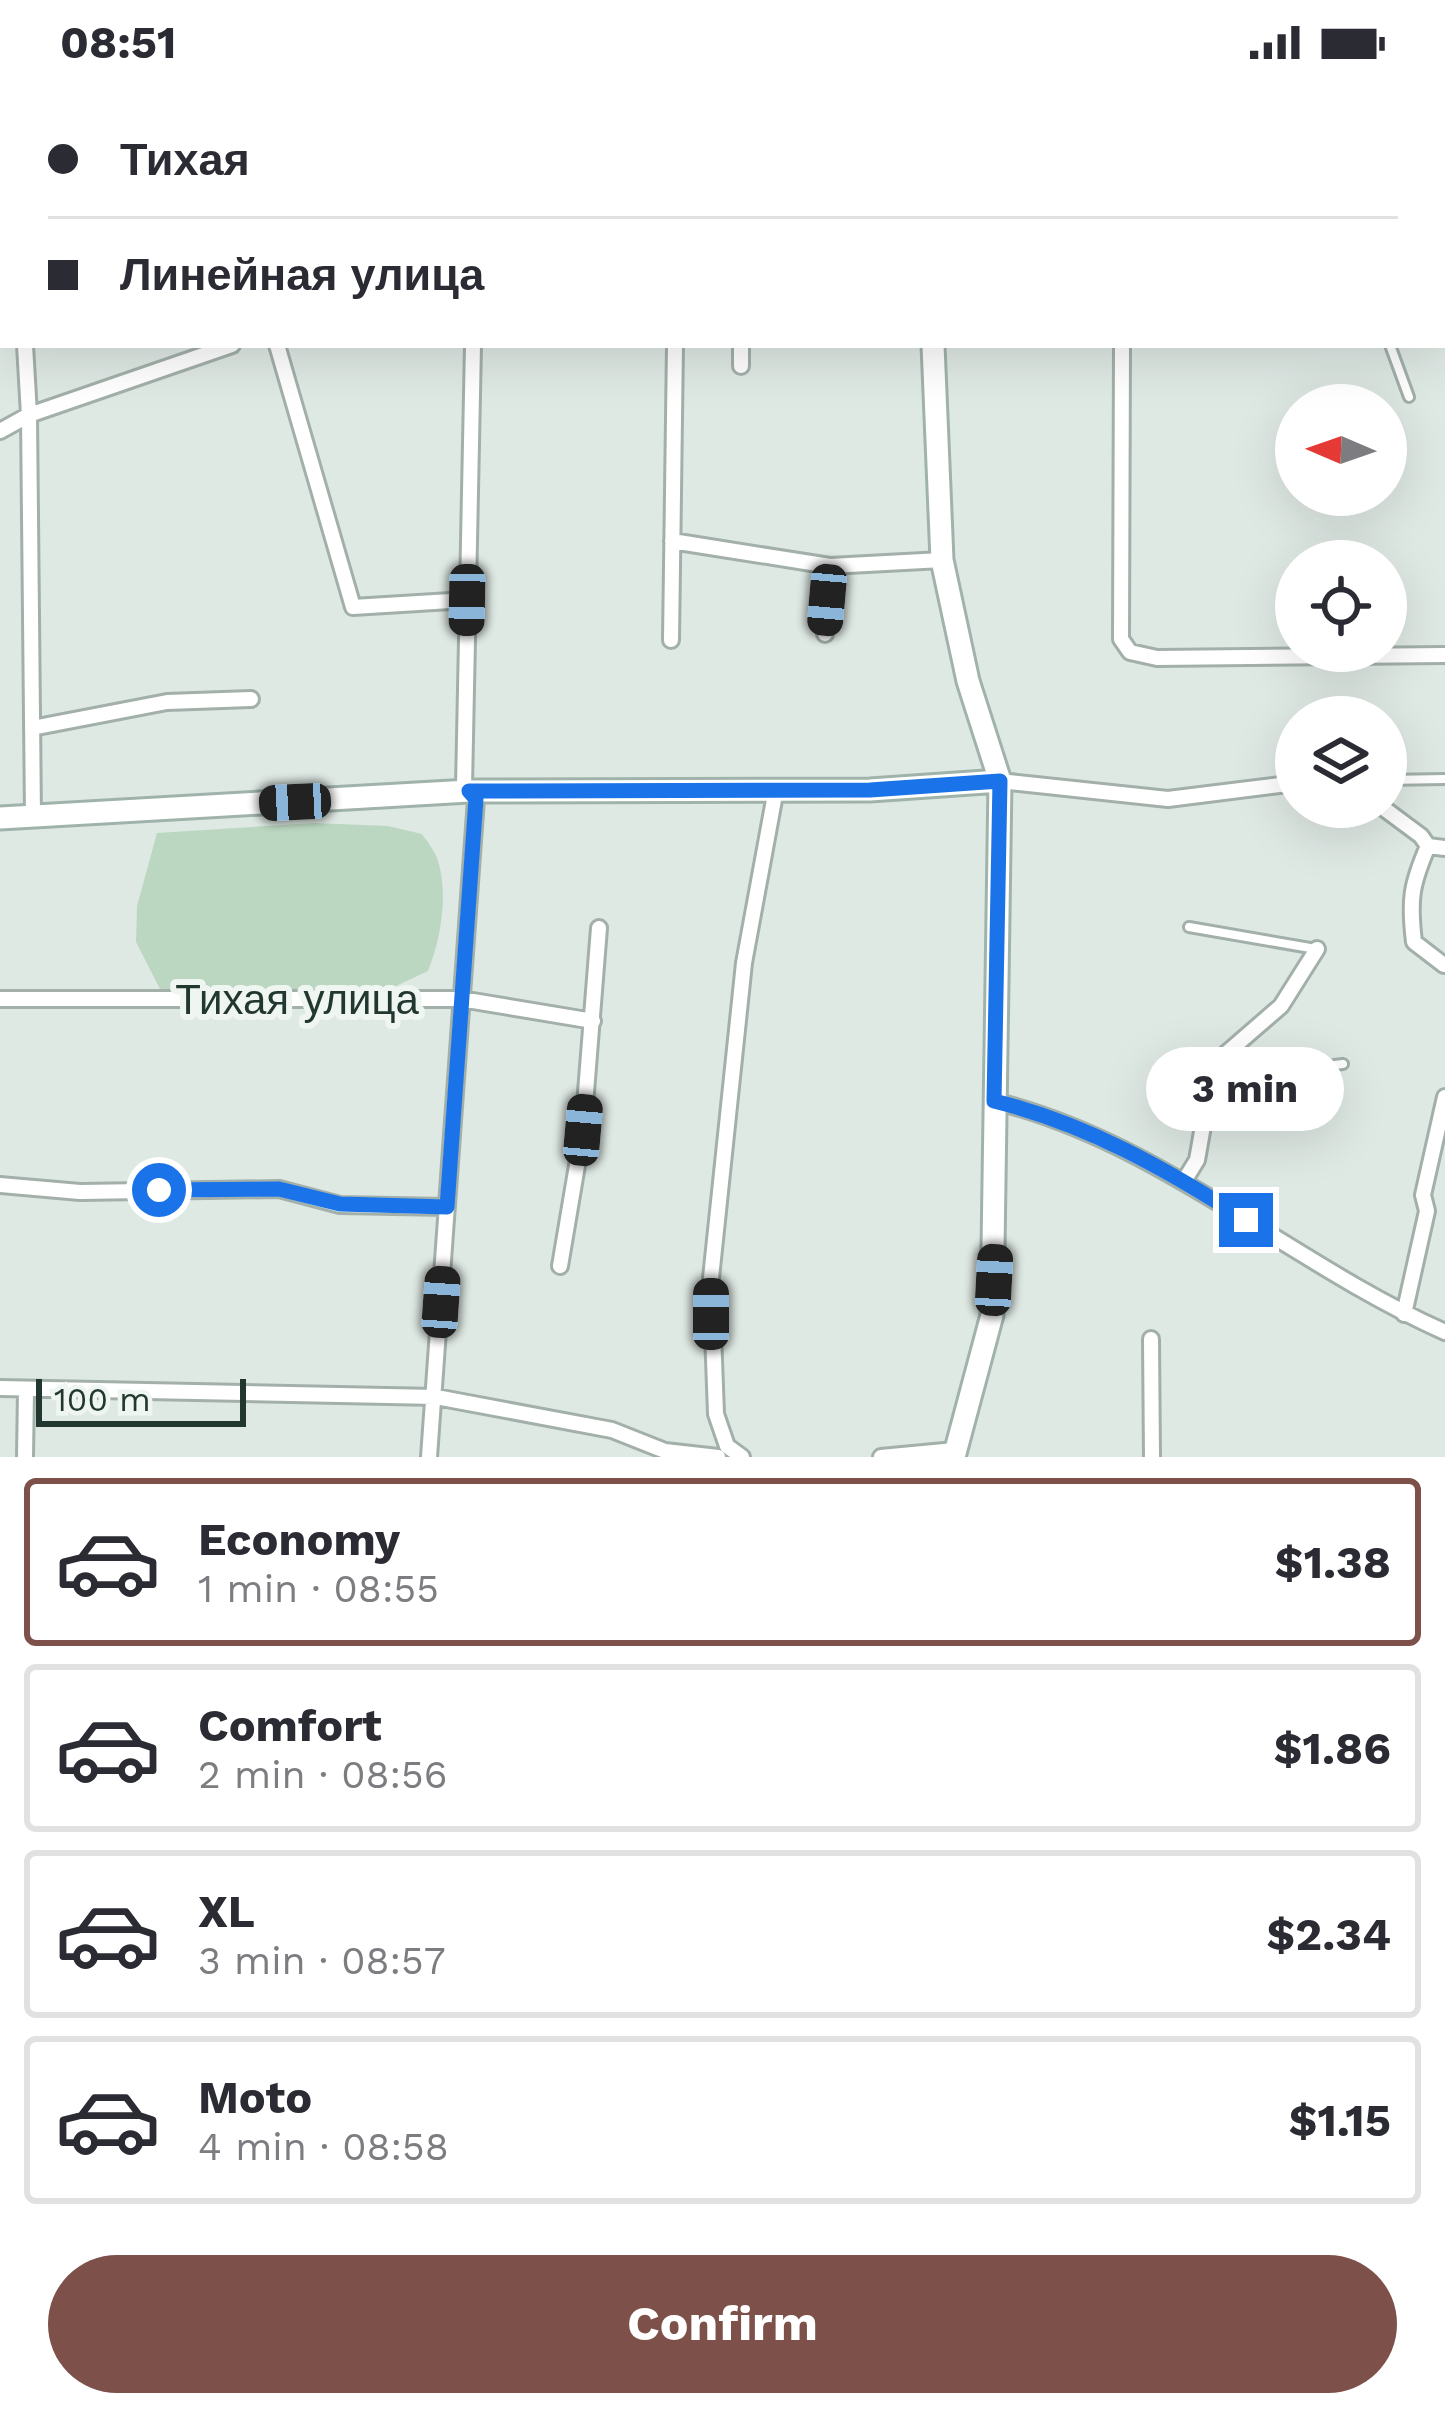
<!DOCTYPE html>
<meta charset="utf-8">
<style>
:root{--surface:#fff;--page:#f7f7f7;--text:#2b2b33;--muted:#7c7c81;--line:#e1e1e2;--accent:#7d504a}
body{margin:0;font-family:"Work Sans",sans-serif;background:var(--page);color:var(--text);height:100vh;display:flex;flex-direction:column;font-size:45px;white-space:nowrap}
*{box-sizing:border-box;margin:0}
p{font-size:39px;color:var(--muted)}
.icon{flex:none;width:66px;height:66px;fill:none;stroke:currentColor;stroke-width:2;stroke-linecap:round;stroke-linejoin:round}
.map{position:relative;height:1373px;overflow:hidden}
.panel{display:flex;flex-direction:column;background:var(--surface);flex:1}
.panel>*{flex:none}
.hud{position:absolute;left:0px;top:0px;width:1446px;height:264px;box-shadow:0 12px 48px #0002;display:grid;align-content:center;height:264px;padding:0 48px;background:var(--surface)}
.needle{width:78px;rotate:272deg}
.controls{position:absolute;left:1275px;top:300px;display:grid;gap:24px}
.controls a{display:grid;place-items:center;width:132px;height:132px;border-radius:50%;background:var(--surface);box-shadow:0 12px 48px #0002;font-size:60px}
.scale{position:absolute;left:36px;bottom:30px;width:210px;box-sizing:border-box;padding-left:12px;border:6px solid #223730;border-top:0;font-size:33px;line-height:42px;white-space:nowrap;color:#223730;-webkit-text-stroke:9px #eff6f2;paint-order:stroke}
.end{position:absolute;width:54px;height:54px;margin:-27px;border:15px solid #1a73e8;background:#fff;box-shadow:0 0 0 6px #fff}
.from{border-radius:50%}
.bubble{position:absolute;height:84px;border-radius:42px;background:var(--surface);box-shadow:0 12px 48px #0002;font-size:39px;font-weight:700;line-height:84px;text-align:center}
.car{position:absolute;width:36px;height:72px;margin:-36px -18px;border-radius:15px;box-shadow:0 0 9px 3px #0007;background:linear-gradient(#222 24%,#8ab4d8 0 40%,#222 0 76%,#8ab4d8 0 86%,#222 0)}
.hud b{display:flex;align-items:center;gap:42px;height:114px;font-size:45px}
.hud b+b{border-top:3px solid var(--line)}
.hud i{width:30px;height:30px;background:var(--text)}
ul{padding:21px 0 0;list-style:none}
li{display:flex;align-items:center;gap:36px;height:168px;margin:0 24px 18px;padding:0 24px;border:6px solid var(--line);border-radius:12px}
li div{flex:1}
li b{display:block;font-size:45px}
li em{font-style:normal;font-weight:700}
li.selected{border-color:var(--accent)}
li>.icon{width:108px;height:108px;stroke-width:1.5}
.action{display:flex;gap:24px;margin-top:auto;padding:24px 48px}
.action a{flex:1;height:138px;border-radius:72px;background:var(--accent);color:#fff;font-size:48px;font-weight:700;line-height:138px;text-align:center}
.status{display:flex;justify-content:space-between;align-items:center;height:84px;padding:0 60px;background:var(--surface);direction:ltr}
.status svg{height:33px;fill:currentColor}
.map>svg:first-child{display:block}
</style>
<div class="status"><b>08:51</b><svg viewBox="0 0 49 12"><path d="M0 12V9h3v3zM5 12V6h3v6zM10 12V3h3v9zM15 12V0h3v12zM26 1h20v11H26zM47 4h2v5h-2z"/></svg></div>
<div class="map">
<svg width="1445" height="1373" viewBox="0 0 1445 1373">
<rect width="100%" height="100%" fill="#dfe9e4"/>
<!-- green -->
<path fill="#bbd7c1" d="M314,739L388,742L422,750C427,757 434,766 437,774C449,809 441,855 428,887L396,902L351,906L162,909L136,858L137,822L157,749Z"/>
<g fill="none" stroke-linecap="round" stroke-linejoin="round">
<!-- lane casing -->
<g stroke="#a3b0aa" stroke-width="14">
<path id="lane" d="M783,0L784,3
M662,3V0
M1390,261L1409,313
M1386,696L1445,695
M1189,843L1316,865
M1208,1002L1275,988L1343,980"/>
</g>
<!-- street casing -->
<g stroke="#a3b0aa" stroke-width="20">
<path id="street" d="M9,0V3
M311,0V3
M1406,0L1407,3
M476,3V0
M1081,3L1088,0
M1443,154L1445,162
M0,165H3
M25,261L29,331L33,733
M277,261L353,523L467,516
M1122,261L1121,555L1130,568L1157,574L1445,571
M741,282V261
M0,347L29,331L232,261
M672,457L830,482L942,476
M825,550L830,482
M671,556L675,261
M32,644L167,618L251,615
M1000,697L1168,715L1296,699
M1382,723L1421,752L1428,762L1445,764
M1428,762C1411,801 1409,816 1414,858L1444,881
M0,915H461L593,937
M994,1017C1161,1058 1290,1179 1445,1248
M1184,1097L1197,1076L1214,980L1281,922L1317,865
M0,1101L80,1108L279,1105L340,1121L447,1123
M560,1182L583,1046L599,844
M1404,1230L1427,1127L1423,1111L1445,1013
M1151,1255L1152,1373
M0,1304L436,1313L612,1346L665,1367L718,1373
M25,1373L26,1306
M429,1373L476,715L464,703L473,261
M742,1373L727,1362L716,1330L711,1194L744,879L776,705
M881,1373L955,1366"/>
</g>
<!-- secondary casing -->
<g stroke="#a0b3ab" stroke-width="27">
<path id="secondary" d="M937,0V3
M933,261L942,476L968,597L1000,697L992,1231L954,1373
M0,734L469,707L870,706L1000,697"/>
</g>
<!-- lane -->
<use href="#lane" stroke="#fff" stroke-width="8"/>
<!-- street -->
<use href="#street" stroke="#fff" stroke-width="14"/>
<!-- secondary -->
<use href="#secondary" stroke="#fff" stroke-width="21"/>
<!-- rail casing -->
<g stroke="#5d726b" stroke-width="9">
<path id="rail" d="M1428,0V3
M1443,62L1445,70"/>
</g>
<!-- rail -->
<use href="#rail" stroke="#eff6f2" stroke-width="4.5" stroke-dasharray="14" stroke-linecap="butt"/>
</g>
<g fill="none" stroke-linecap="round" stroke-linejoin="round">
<!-- route -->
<path stroke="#1a73e8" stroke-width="15" d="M159,1106L279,1105L340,1120L447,1123L476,715L469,707L870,706L1000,697L994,1017C1087,1040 1166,1085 1246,1136"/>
</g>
<g text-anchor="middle" stroke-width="12" stroke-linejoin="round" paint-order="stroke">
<!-- street labels -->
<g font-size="42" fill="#223730" stroke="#eff6f2">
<text x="297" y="930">Тихая улица</text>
</g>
</g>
</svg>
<div class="controls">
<a><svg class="needle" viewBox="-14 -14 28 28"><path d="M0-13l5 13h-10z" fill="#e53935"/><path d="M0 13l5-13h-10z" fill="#7c7c81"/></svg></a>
<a><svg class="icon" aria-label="locate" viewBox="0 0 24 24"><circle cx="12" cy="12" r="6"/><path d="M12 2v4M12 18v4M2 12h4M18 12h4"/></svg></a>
<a><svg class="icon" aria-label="layers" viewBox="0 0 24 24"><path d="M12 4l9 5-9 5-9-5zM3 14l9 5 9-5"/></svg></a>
</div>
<div class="scale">100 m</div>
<i class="end from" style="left:159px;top:1106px"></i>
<i class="end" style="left:1246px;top:1136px"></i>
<div class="bubble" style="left:1146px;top:963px;width:198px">3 min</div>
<i class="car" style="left:467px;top:516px;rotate:181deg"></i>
<i class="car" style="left:827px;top:516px;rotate:185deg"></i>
<i class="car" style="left:295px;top:718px;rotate:267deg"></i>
<i class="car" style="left:583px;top:1046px;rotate:5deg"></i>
<i class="car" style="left:994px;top:1196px;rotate:3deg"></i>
<i class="car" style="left:441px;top:1218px;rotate:4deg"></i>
<i class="car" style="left:711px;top:1230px;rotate:0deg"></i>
<div class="hud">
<b><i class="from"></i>Тихая</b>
<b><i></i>Линейная улица</b>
</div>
</div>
<section class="panel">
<ul>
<li class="selected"><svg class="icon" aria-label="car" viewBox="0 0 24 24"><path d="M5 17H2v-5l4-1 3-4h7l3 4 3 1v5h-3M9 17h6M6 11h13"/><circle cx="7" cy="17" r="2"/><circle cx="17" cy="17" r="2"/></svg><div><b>Economy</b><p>1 min · 08:55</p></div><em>$1.38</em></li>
<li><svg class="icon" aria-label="car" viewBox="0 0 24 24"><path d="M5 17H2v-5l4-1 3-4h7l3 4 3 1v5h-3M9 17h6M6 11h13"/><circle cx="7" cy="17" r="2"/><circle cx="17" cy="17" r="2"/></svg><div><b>Comfort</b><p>2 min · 08:56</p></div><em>$1.86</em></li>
<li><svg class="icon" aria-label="car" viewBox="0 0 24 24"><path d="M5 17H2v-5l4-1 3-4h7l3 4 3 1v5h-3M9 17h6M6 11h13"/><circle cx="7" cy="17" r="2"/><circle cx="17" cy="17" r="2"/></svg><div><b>XL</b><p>3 min · 08:57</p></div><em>$2.34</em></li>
<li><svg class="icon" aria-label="car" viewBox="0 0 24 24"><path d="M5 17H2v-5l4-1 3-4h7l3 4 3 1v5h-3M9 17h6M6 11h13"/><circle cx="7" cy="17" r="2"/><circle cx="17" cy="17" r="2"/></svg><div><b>Moto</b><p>4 min · 08:58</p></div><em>$1.15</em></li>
</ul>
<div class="action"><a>Confirm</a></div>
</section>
